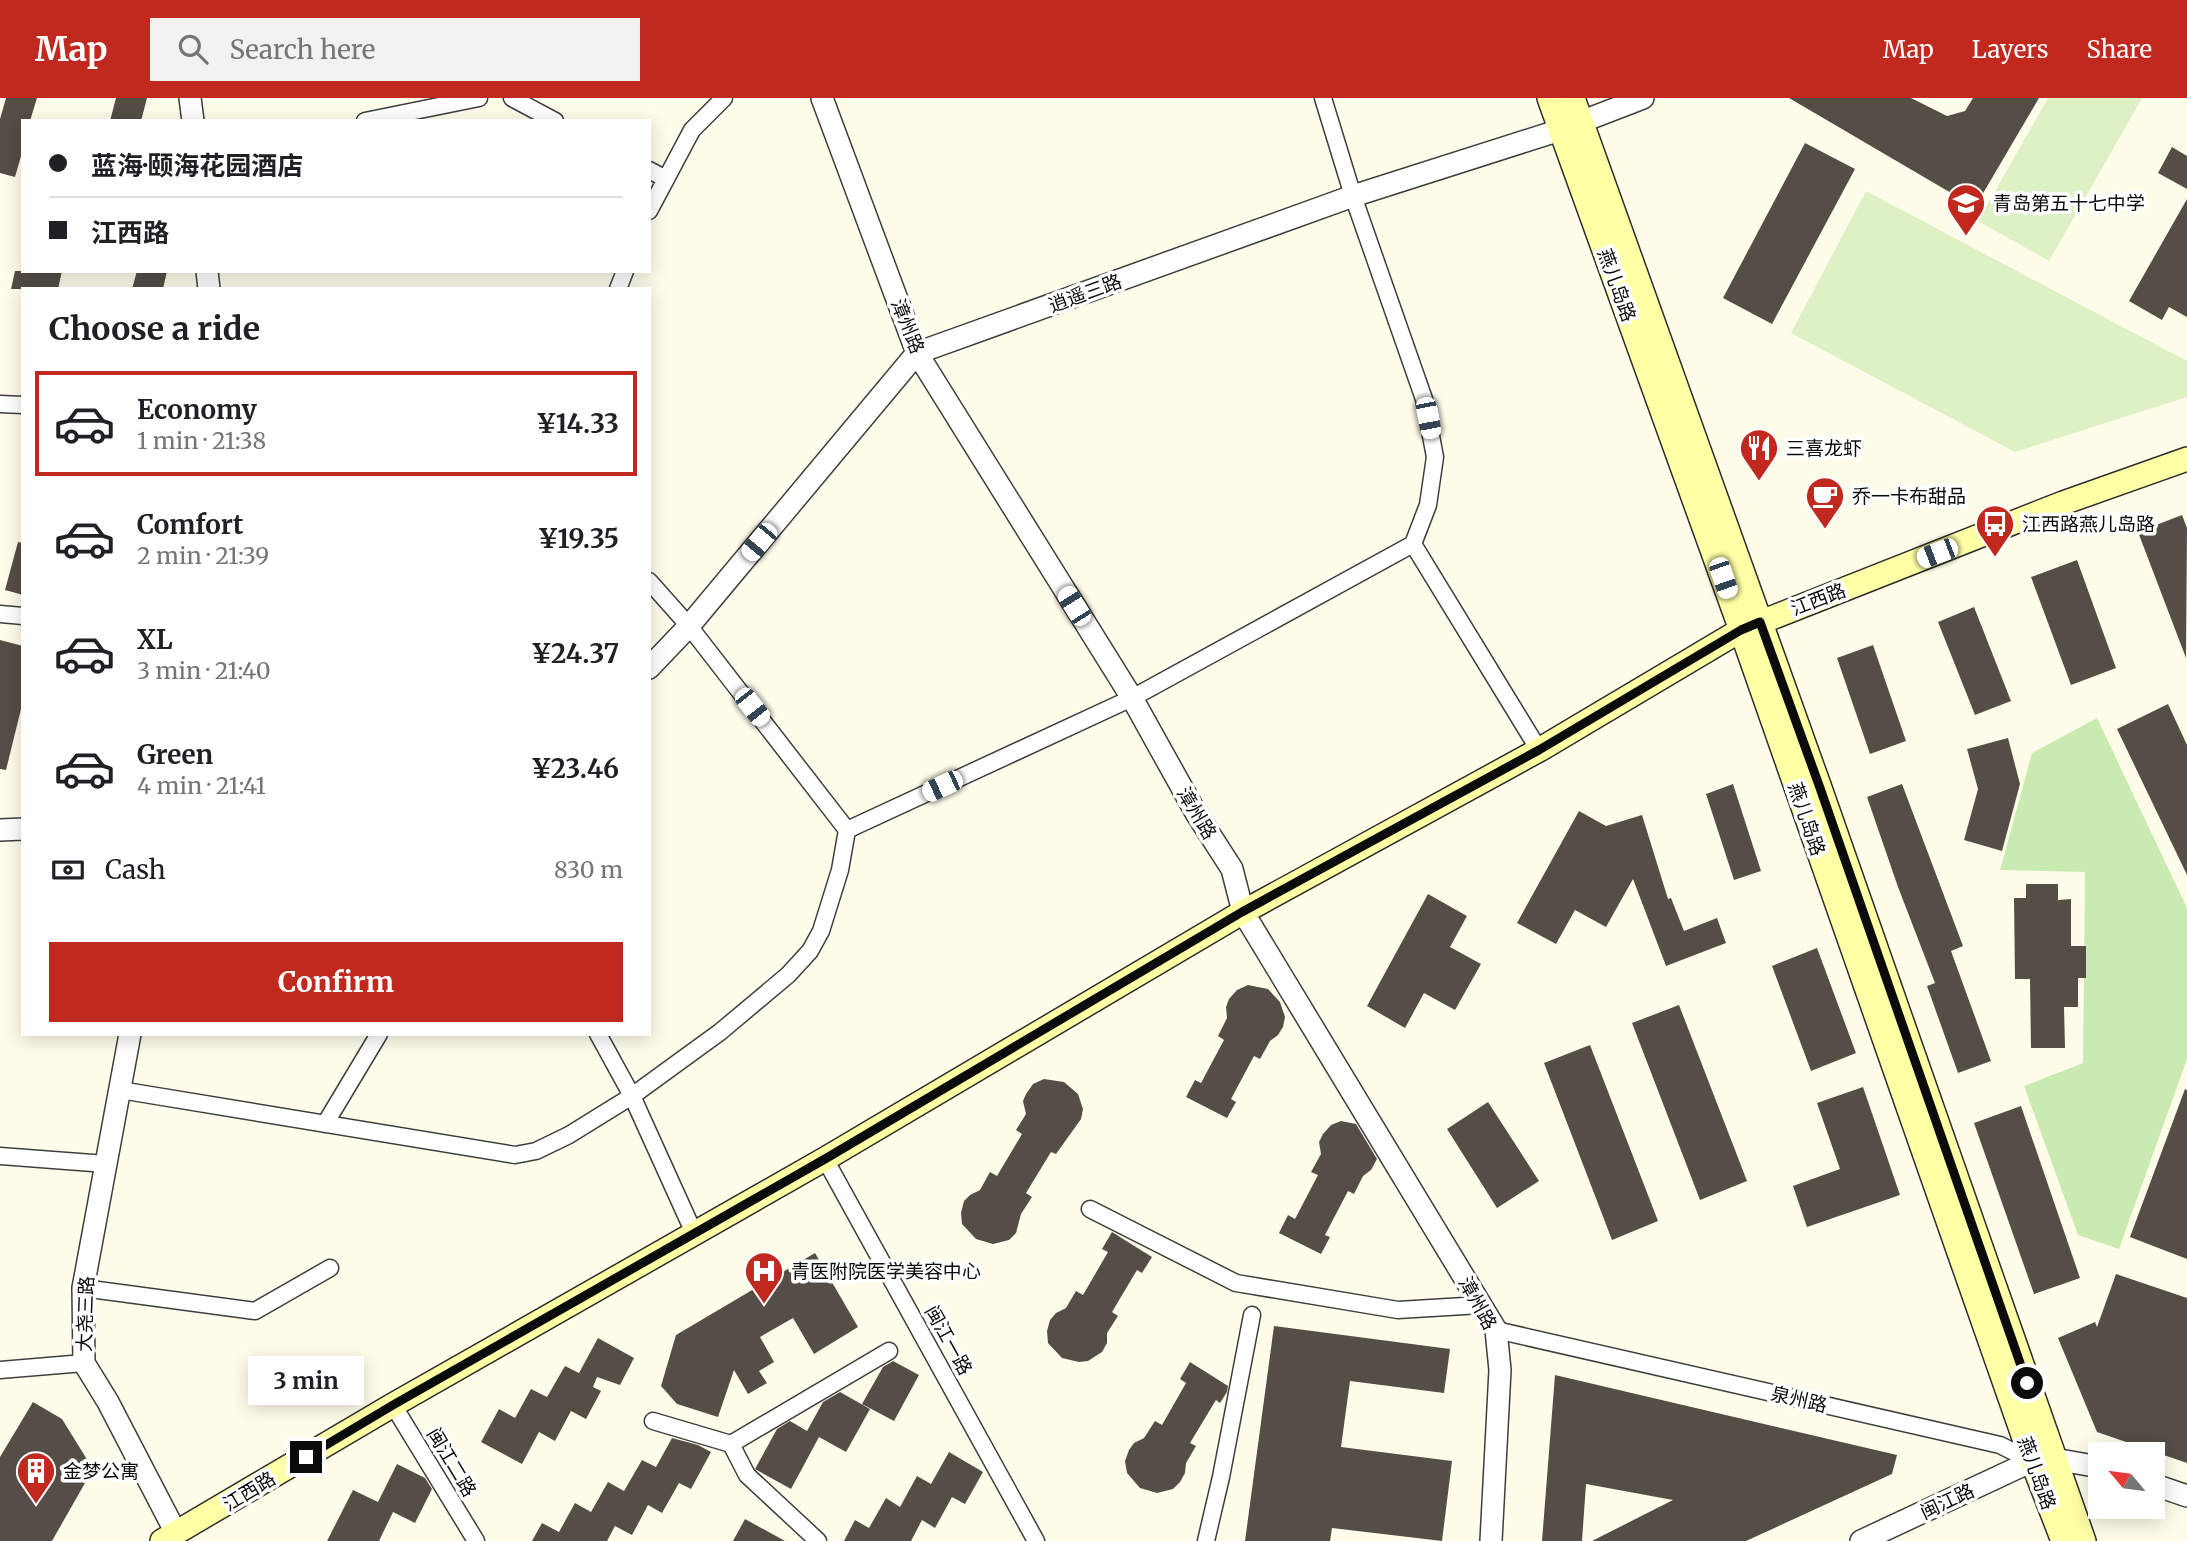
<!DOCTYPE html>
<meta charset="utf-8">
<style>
:root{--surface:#fff;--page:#f2f2f2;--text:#202124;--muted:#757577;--line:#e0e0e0;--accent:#c1281e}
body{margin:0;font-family:Merriweather,"Noto Sans SC",serif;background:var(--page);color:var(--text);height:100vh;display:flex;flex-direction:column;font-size:26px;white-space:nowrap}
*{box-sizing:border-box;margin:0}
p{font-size:23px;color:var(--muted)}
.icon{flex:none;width:38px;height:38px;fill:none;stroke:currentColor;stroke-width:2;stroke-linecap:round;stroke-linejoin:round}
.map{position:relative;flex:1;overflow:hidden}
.details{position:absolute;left:21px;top:189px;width:630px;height:749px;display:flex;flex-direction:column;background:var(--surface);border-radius:0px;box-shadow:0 4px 18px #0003}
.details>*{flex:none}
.hud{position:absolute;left:21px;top:21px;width:630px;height:154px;border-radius:0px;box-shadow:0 4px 18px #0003;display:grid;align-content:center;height:154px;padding:0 28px;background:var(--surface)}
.needle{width:46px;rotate:299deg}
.controls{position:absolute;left:2088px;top:1344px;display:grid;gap:14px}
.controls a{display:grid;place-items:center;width:77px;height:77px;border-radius:0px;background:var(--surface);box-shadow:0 4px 18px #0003;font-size:35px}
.end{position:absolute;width:32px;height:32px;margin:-16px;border:9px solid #0b0b0b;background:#fff;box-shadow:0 0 0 4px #fff}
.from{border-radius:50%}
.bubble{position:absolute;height:49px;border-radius:0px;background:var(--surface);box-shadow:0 4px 18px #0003;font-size:23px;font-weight:700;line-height:49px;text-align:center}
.car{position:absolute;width:21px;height:42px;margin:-21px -10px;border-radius:9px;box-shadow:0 0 5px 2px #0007;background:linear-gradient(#fff 24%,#345 0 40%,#fff 0 76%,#345 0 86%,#fff 0)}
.hud b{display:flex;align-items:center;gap:24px;height:66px;font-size:26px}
.hud b+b{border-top:2px solid var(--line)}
.hud i{width:18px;height:18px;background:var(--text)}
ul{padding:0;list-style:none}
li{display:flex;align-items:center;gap:21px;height:105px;margin:0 14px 10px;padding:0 14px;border:4px solid transparent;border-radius:0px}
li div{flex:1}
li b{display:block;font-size:26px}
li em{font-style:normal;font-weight:700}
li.selected{border-color:var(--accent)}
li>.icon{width:63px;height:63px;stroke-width:1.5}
h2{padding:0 28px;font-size:32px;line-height:84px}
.pay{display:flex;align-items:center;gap:18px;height:77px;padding:0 28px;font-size:26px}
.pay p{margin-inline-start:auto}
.button{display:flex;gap:14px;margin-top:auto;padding:14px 28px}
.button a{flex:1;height:80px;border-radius:0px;background:var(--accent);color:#fff;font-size:28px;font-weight:700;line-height:80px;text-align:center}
header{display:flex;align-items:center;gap:42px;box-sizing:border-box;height:98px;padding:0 35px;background:var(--accent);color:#fff}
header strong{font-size:33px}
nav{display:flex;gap:38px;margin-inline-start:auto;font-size:24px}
.search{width:490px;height:63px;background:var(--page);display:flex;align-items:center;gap:18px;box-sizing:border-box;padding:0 24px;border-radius:0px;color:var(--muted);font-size:26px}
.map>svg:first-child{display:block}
</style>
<header>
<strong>Map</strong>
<div class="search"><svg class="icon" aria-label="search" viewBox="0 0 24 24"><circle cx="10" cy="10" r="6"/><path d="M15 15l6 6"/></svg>Search here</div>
<nav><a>Map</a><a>Layers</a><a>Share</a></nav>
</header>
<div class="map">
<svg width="2187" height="1443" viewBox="0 0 2187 1443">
<rect width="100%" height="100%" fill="#fffdea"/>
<!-- green -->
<path fill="#c9ebb2" d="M2097,620L2187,810V961L2119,1151L2078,1137L2024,988L2083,965L2085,774L2000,772L2032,655Z"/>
<!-- pitch -->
<path fill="#ddf1c4" d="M2048,0H2142L2049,163L1978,123Z
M1866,93L2187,263V299L2015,354L1791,235Z"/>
<!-- building -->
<path fill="#554e47" d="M6,0H37L30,23H23V51L15,79L0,75V21Z
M116,0H147L141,23H110Z
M1789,0H1911L1947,18L1965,13L1973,0H2039L1975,109Z
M1805,45L1855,71L1772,226L1723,200Z
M2172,49L2187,58V91L2158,75Z
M2187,101V219L2169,209L2162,222L2129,203Z
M15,173H62L58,191H11Z
M137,173H167L163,191H132Z
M2182,417L2187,430L2186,560L2138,434Z
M18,444L23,445V497L5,492Z
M2077,462L2116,570L2071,587L2031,479Z
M1974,509L2011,603L1975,617L1938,524Z
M0,542L23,548V603L6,672L0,671Z
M1873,547L1906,643L1870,656L1837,560Z
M2168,606L2187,647V777L2117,631Z
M2008,640L2020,686L2002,753L1964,742L1978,691L1967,651Z
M1733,686L1761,773L1734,782L1706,696Z
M1902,686L1963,848L1951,853L1991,963L1958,975L1927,888L1935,885L1898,789L1867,699Z
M1579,713L1606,728L1642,717L1668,801L1671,800L1684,833L1717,820L1726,845L1666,868L1633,781L1606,829L1575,812L1556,846L1517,825Z
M2026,786H2058V802L2071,801V848H2086V880H2078V909H2064L2065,950H2031L2030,881H2015L2014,800H2026Z
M1428,796L1467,818L1450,849L1481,866L1455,912L1424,895L1405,930L1367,908Z
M1817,850L1856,955L1811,973L1772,868Z
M1248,887L1268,891L1280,904L1285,919L1283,929L1278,937L1270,943L1260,961L1254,958L1231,1001L1236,1004L1227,1020L1186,999L1195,982L1201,985L1224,942L1218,938L1227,920L1226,909L1229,901L1237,892Z
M1679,907L1747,1083L1700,1102L1632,925Z
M1590,947L1658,1123L1612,1142L1544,965Z
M1044,981L1064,984L1078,996L1083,1011L1081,1021L1056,1056L1051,1054L1026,1095L1032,1099L1021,1116L1016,1135L1009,1142L993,1146L976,1141L962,1126L961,1115L964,1103L970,1097L980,1092L990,1074L997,1078L1022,1036L1016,1032L1026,1016L1023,1003L1026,996L1033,986Z
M1863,989L1900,1097L1807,1129L1793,1088L1840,1071L1817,1005Z
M2185,991L2187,992V1161L2130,1139Z
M1488,1004L1539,1083L1497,1110L1447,1031Z
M2021,1008L2080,1180L2034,1196L1974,1025Z
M1341,1023L1356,1026L1377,1061L1371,1072L1363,1078L1354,1096L1348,1093L1325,1137L1330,1139L1321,1156L1279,1135L1288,1117L1295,1121L1318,1077L1311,1074L1321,1056L1319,1044L1323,1036L1331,1027Z
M1112,1134L1152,1159L1142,1175L1137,1172L1112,1214L1118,1218L1107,1235V1245L1102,1254L1088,1263L1079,1264L1062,1260L1048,1245L1047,1233L1050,1222L1056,1215L1066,1210L1076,1193L1083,1197L1108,1154L1102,1151Z
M815,1155L858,1229L814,1256L793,1220L760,1239L774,1264L759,1273L767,1285L748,1296L734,1272L718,1319L677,1306L661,1288L676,1237Z
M2116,1176L2187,1200V1365L2097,1334L2058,1240L2095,1224L2097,1229Z
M1274,1228L1450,1251L1444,1295L1350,1283L1341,1349L1452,1363L1442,1443L1332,1430L1330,1443H1245Z
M598,1240L634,1260L620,1287L597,1279L593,1289L601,1293L586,1321L571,1313L555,1343L539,1334L522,1366L481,1344L499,1311L515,1320L531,1291L547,1299L565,1268L579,1275Z
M893,1263L919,1277L894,1323L862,1306L883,1269Z
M1190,1264L1228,1288L1227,1294L1220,1305L1216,1302L1190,1345L1196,1348L1186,1365L1185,1375L1180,1384L1173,1391L1157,1395L1140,1390L1127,1375L1125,1363L1129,1352L1134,1345L1144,1340L1155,1323L1162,1327L1186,1285L1180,1281Z
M1555,1277L1897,1357L1892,1376L1746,1443H1592L1673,1402L1586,1386L1582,1443H1542Z
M840,1294L870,1311L846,1354L819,1339L791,1391L755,1371L777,1331L790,1323L807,1333L823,1304Z
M33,1304L62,1321L93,1371L52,1443H0V1359Z
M672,1340L698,1347L711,1354L691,1391L679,1385L662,1415L648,1407L632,1437L615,1428L607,1443H532L542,1425L559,1434L575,1405L591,1414L608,1384L624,1393L642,1362L656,1369Z
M949,1354L983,1374L965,1406L952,1399L935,1430L922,1422L911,1443H844L855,1422L869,1430L886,1400L900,1409L917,1378L931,1386Z
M397,1366L425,1380L432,1391L415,1425L393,1414L379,1443H327L353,1392L378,1404Z
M745,1421L785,1443H733Z"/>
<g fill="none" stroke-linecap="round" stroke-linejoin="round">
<!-- minor casing -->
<g stroke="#3e3e3e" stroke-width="19">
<path id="minor" d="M512,0L555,23
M365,23L479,0
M649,72L666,81
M649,113L692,32L724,0
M618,191L625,173
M0,306L23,307
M1413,446L1539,652
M0,516L23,518
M847,732L1132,600L1413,446L1428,407L1435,359L1424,301L1353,98L1323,0
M598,936L632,998L694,1135
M120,992L515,1057L536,1053L569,1037L632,998L720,934L788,877L810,853L821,833L840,772L847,732L689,528L649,483
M325,1026L379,936
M0,1058L106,1066
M825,1061L1036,1443
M1090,1111L1236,1185L1398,1212L1481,1207
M83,1190L255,1213L330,1170
M1496,1232L2000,1347L2032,1363
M0,1272L84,1265
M393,1307L476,1443
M653,1323L731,1346L747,1377L818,1443
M731,1346L889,1253
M1206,1443L1221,1379L1252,1217"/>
</g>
<!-- tertiary casing -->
<g stroke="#3e3e3e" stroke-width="24">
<path id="tertiary" d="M190,0L193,23
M822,0L917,255L1132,600L1196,715L1232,771L1243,814L1496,1232L1500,1272L1491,1443
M207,173L209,191
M649,570L689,528L917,255L1353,98L1560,32L1643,0
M0,732L23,731
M130,936L83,1190L84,1265L108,1304L176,1435
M2152,1386L2187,1398
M1861,1443L2032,1363L2054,1361L2100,1369"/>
</g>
<!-- secondary casing -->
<g stroke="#2d2d2d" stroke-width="26">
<path id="secondary" d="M1549,0L1741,532L2032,1363L2063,1443
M1573,0L1820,690L2084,1443
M162,1443L393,1307L825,1061L1243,814L1539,652L1741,532L2063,405L2187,361"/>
</g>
<!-- minor -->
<use href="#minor" stroke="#fff" stroke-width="16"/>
<!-- tertiary -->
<use href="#tertiary" stroke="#fff" stroke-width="21"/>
<!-- secondary -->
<use href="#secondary" stroke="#ffffa5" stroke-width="23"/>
</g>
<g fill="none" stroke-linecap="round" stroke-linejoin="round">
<!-- route -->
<path stroke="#0b0b0b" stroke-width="9" d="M306,1359L393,1307L825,1061L1242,814L1539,652L1741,532L1760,524L1820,690L2027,1285"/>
</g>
<!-- icons -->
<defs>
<g id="school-pin" transform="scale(2.0125)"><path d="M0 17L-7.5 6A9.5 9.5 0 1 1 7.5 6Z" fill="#c1281e" stroke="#fff"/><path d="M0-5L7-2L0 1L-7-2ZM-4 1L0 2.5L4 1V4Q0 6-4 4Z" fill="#fff"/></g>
<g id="restaurant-pin" transform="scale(2.0125)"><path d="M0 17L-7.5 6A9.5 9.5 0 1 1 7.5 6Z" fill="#c1281e" stroke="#fff"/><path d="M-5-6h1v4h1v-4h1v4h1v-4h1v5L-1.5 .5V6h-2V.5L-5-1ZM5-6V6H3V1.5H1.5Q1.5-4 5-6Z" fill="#fff"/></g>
<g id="cafe-pin" transform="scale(2.0125)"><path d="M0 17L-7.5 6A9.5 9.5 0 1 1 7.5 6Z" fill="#c1281e" stroke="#fff"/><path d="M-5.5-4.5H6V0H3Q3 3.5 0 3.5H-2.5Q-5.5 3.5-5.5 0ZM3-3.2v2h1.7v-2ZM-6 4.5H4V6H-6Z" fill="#fff"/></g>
<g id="bus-pin" transform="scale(2.0125)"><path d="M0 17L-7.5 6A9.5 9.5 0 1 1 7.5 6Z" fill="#c1281e" stroke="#fff"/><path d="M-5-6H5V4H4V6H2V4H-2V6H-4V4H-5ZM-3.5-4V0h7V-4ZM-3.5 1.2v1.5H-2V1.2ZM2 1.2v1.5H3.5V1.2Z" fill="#fff"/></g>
<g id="hospital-pin" transform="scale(2.0125)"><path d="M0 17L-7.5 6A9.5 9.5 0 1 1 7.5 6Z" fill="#c1281e" stroke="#fff"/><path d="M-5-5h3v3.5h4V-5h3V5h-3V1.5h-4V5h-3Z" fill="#fff"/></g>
<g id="building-pin" transform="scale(2.0125)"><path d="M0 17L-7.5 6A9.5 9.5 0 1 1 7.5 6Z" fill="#c1281e" stroke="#fff"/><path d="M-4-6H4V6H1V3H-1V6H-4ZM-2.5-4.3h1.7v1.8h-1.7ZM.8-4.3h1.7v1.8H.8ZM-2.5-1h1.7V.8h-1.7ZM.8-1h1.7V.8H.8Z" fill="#fff"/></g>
</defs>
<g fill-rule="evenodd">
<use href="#school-pin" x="1966" y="105"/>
<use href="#restaurant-pin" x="1759" y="350"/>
<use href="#cafe-pin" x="1825" y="398"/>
<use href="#bus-pin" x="1995" y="426"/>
<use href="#hospital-pin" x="764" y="1173"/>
<use href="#building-pin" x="36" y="1373"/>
</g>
<g text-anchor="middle" stroke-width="7" stroke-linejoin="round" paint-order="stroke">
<!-- poi labels -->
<g font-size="19" fill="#0b0b0b" stroke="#fff" text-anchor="start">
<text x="1993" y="112">青岛第五十七中学</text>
<text x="1786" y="357">三喜龙虾</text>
<text x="1852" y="405">乔一卡布甜品</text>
<text x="2022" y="433">江西路燕儿岛路</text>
<text x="791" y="1180">青医附院医学美容中心</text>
<text x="63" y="1380">金梦公寓</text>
</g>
<!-- street labels -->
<g font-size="19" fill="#0b0b0b" stroke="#fff">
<text transform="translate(1617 187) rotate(70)" y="7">燕儿岛路</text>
<text transform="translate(1085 195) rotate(-20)" y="7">逍遥三路</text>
<text transform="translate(908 228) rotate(68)" y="7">漳州路</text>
<text transform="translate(1818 501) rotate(-21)" y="7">江西路</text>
<text transform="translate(1197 715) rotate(59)" y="7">漳州路</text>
<text transform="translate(1807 721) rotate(71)" y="7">燕儿岛路</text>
<text transform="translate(1478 1205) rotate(61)" y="7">漳州路</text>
<text transform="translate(85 1216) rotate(-88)" y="7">大尧三路</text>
<text transform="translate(949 1242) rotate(61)" y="7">闽江一路</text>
<text transform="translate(1799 1301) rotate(13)" y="7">泉州路</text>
<text transform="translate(452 1364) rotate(59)" y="7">闽江二路</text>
<text transform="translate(2037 1375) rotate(70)" y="7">燕儿岛路</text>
<text transform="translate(249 1393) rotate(-31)" y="7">江西路</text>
<text transform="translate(1947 1403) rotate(-25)" y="7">闽江路</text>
</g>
</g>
</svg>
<div class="controls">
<a><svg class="needle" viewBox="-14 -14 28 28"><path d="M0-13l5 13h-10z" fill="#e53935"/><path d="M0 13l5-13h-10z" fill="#757577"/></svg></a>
</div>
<i class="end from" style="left:2027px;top:1285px"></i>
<i class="end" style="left:306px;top:1359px"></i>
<div class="bubble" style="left:248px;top:1258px;width:116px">3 min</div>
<i class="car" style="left:1428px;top:320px;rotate:169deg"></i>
<i class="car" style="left:759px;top:444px;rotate:220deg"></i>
<i class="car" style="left:1937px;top:455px;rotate:249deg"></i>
<i class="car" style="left:1723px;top:480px;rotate:161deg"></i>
<i class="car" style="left:1074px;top:508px;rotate:328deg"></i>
<i class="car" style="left:752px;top:609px;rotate:142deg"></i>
<i class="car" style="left:942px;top:688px;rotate:245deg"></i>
<div class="hud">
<b><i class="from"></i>蓝海·颐海花园酒店</b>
<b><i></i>江西路</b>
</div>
<section class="details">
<h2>Choose a ride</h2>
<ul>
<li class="selected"><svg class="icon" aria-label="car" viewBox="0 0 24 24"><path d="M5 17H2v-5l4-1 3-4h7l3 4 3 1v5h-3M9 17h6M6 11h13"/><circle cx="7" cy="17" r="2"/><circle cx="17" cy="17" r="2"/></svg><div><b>Economy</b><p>1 min · 21:38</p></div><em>¥14.33</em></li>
<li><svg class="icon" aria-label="car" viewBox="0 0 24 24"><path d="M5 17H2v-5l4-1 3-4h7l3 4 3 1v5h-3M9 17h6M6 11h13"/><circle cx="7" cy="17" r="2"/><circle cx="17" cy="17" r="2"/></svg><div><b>Comfort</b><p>2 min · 21:39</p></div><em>¥19.35</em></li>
<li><svg class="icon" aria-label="car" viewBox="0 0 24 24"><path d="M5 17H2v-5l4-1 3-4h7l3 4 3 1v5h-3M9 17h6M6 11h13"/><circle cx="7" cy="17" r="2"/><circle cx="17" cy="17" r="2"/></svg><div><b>XL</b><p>3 min · 21:40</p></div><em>¥24.37</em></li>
<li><svg class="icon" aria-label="car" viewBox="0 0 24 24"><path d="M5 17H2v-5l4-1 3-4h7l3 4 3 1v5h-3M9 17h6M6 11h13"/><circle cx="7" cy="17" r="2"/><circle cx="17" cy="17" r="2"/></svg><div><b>Green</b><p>4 min · 21:41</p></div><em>¥23.46</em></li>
</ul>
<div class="pay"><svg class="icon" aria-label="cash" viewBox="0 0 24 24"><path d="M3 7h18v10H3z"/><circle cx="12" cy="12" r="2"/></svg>Cash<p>830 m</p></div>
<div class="button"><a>Confirm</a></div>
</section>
</div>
